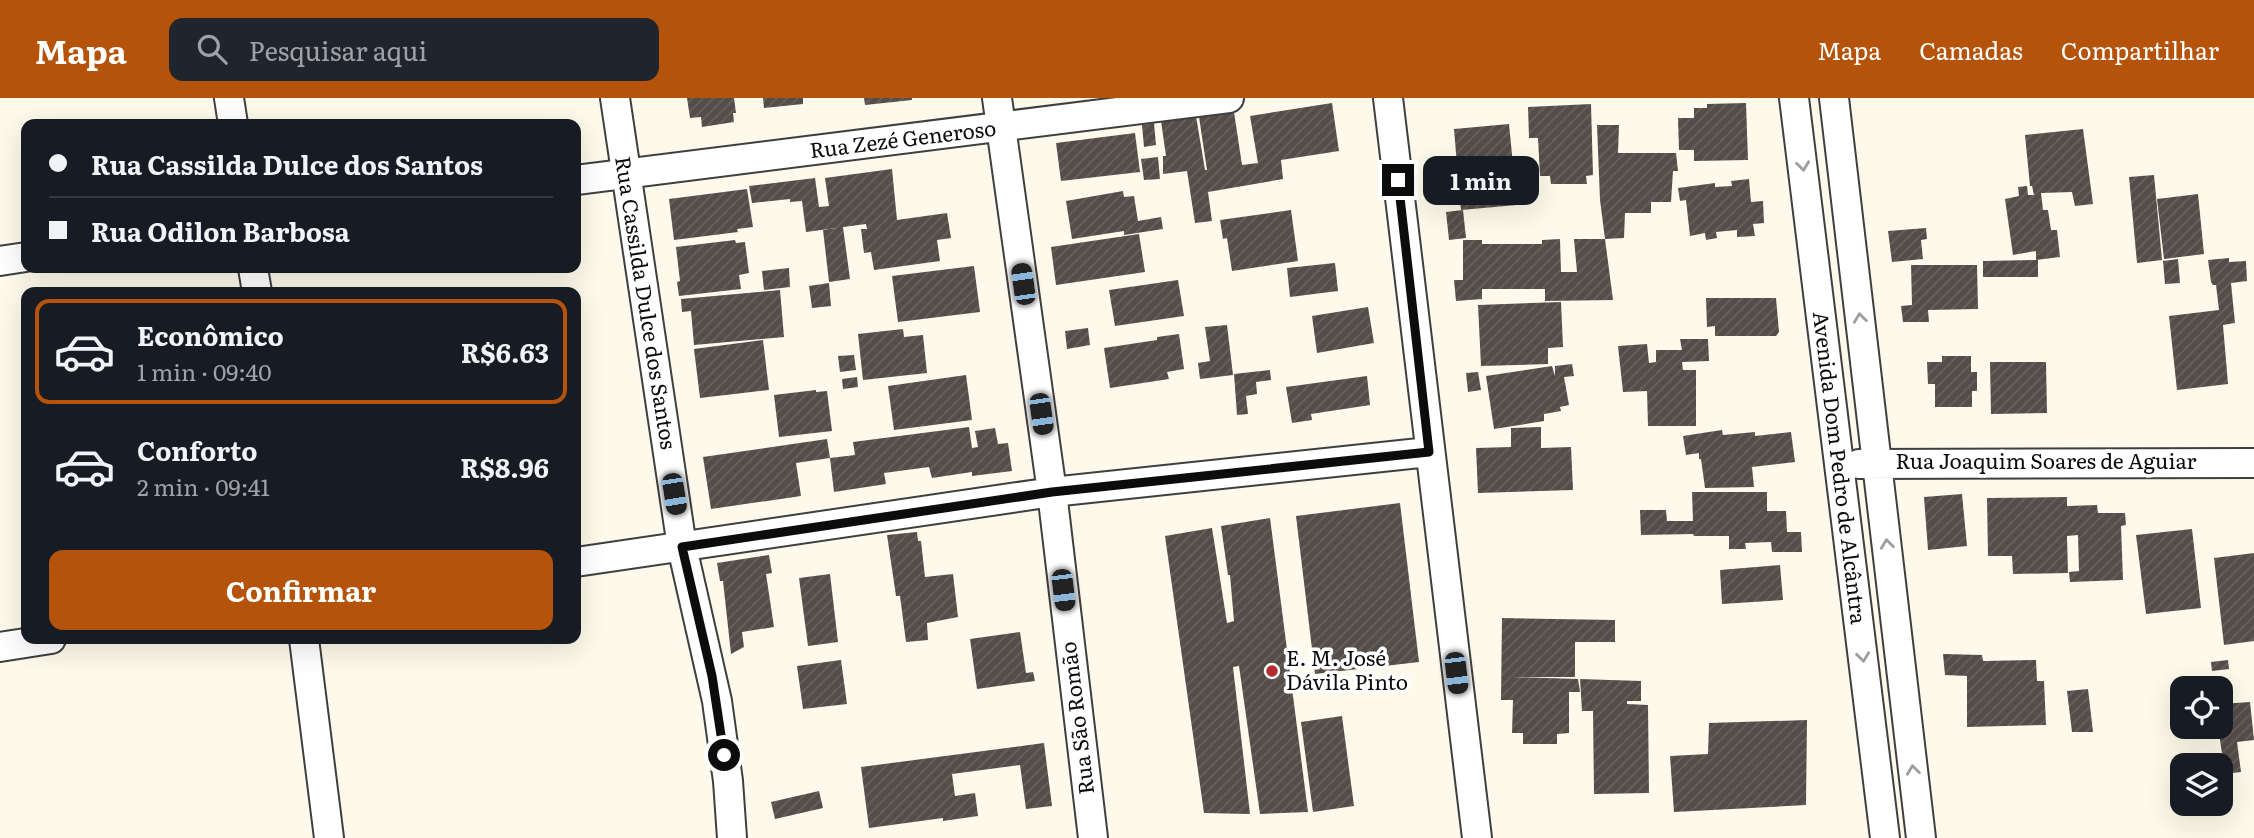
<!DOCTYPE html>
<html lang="pt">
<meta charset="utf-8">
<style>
:root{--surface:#171b24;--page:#20242c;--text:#f1f3f6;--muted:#9ea1a6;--line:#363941;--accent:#b45309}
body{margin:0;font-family:Literata,serif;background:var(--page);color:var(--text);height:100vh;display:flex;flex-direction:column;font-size:26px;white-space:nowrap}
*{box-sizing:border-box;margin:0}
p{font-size:23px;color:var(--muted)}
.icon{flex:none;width:38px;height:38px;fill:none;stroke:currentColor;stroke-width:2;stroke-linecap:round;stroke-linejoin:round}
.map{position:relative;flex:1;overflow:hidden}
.panel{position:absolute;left:21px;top:189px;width:560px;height:357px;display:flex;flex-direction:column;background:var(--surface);border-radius:14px;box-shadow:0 7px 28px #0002}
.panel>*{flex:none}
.hud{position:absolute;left:21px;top:21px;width:560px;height:154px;border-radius:14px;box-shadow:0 7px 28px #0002;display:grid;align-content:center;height:154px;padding:0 28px;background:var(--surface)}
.fabs{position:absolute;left:2170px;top:578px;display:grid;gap:14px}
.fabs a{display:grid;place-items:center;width:63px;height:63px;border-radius:14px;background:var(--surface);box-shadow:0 7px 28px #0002;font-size:35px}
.end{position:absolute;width:32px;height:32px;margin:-16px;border:9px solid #0c0c0c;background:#fff;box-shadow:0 0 0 4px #fff}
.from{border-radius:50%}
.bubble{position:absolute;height:49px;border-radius:14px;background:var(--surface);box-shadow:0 7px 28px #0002;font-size:23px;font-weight:700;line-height:49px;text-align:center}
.car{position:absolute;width:21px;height:42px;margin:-21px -10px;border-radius:9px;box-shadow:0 0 5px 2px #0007;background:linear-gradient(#222 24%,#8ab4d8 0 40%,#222 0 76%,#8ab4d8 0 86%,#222 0)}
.hud b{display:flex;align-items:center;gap:24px;height:66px;font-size:26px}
.hud b+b{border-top:2px solid var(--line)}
.hud i{width:18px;height:18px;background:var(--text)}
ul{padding:12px 0 0;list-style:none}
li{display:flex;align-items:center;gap:21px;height:105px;margin:0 14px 10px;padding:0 14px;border:4px solid transparent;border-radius:14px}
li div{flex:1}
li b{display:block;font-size:26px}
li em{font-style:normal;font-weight:700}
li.selected{border-color:var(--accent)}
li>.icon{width:63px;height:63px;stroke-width:1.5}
.action{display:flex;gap:14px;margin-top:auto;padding:14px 28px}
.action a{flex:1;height:80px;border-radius:14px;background:var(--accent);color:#fff;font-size:28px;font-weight:700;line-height:80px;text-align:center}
header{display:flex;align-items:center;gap:42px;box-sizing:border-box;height:98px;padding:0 35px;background:var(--accent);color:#fff}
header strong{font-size:33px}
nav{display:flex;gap:38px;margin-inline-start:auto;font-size:24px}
.search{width:490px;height:63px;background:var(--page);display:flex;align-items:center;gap:18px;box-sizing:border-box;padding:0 24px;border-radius:14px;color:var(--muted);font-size:26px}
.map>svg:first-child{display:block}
</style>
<header>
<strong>Mapa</strong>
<div class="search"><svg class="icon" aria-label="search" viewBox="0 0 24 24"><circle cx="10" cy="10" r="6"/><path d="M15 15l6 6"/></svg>Pesquisar aqui</div>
<nav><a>Mapa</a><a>Camadas</a><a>Compartilhar</a></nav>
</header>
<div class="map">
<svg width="2254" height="740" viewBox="0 0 2254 740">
<defs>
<pattern id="building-hatch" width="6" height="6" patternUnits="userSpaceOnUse" patternTransform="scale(1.75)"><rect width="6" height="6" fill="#544d49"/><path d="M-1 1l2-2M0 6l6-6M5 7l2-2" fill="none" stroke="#68625f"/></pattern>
</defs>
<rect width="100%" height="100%" fill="#fefaeb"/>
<!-- building -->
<path fill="url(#building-hatch)" d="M687,0H734L736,15H733L734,24L702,29L701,19L690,20Z
M763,0H803V6L764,10Z
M864,0H912V2L865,7Z
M1332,5L1339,53L1281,62L1283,81L1208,94L1212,123L1195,125L1187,73L1163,76V58H1166L1161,23L1196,18L1205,72H1207L1199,19L1234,14L1242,67L1258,65L1250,18Z
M1746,5L1748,62L1694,63V52H1679L1678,20H1694V10H1707V6Z
M1591,6L1593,77L1586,78L1587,86H1551L1550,78H1540L1538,40H1529L1528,9Z
M1154,25L1156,47L1144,49L1142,27Z
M1509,26L1517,107L1461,112L1458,80L1452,81L1451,67H1457L1454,31Z
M1597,27H1619L1618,55H1676L1678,73H1673L1671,104H1651V115H1625L1624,140L1605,141L1600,102Z
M2083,31L2093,106L2075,108L2072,94L2041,95L2043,112H2048L2051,132H2057L2060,159L2036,162V153L2013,157L2005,101L2019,98L2018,89L2027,88L2028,97H2034L2032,88H2030L2025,37Z
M1135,35L1140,74L1061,83L1056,45Z
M1158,59L1160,81L1144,82L1141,61Z
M892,71L897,122L947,115L951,140L937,142L940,163L874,172L871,154L864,155L861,131H867L866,126L806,134L802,103L790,104V101L752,105L749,88L815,80L819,109L829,108L825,80Z
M2154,77L2162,162L2137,165L2129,79Z
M1749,81L1751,104L1763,103L1764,125L1753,126L1755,138L1737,139V132L1716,134L1717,140L1706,142L1705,135L1690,138L1686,102L1680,103L1678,90L1715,85V89L1732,88L1731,83Z
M747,91L753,129L737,131L738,134L674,142L669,101Z
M1123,93L1124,99L1134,98L1138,123L1161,119L1163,131L1124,137V133L1072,141L1066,103Z
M2198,96L2204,156L2164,161L2157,101Z
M1291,112L1298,163L1232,173L1227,140L1223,141L1220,122Z
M1463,112L1466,140L1449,142L1446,114Z
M843,129L850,181L829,184L823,132Z
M1926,130L1927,141L1921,142L1923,161L1892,164L1888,133Z
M1139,136L1145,174L1056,187L1051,149Z
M1560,141L1561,174H1577L1574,141H1605L1613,202L1545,203V191H1482V201L1456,203L1454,182H1463V142H1482V146H1542V142Z
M735,142L736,145L745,144L749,175L739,177L741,191L679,198L677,184L680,183L676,149Z
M2229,160V164L2246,163L2247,183L2231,185L2235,225L2223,227L2228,286L2177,292L2169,218L2219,212L2216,187H2213L2211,184L2208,162Z
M2178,161L2180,185L2165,186L2163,163Z
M2038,162V179H1983V163Z
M1335,165L1338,193L1290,199L1287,170Z
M1911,167H1977L1978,211L1928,212L1929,224H1903L1901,208L1912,207Z
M974,168L980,214L898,224L892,178Z
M789,170L790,189L764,192L762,173Z
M1178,182L1184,218L1115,228L1109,192Z
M829,185L831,208L812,210L809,188Z
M780,192L784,239L694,247L691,213L682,214L681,201Z
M1706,200H1776L1779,234L1776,238H1715V228L1707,229Z
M1561,204L1563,249L1548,250V266L1481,268L1478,207Z
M1368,209L1374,245L1317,255L1312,218Z
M1227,227L1233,277L1200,281L1198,265L1210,263L1205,229Z
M1088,230L1090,247L1067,251L1065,233Z
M903,231L904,239L923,237L927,275L863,282L858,236Z
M1179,236L1184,271L1167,274L1169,281L1110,290L1104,250L1157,242V239Z
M1680,241H1708L1709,263L1682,264L1683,272H1696V328H1648L1647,293L1623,294L1618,248L1647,246L1649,265L1656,264V252H1682Z
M763,242L769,292L700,300L694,251Z
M854,257L856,272L840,274L838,258Z
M1942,258H1971V274H1977V293H1972V309H1935V286H1928L1927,264H1942Z
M1990,264H2046L2047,315L1991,316Z
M1572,266L1574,278L1564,279L1569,307L1560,309L1561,313L1544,316V323L1494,331L1486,278L1552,268L1555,278V268Z
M1270,272L1271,282L1256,284L1257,296L1246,298L1248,316L1237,317L1234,276Z
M1478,274L1481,292L1468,294L1466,275Z
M966,277L972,322L894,332L888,288Z
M1367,278L1370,307L1311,316L1312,322L1292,325L1286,289Z
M857,279L858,289L843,291L842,281Z
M816,292V294L827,293L832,333L779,339L774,297Z
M969,329L972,350L978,349L975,333L995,330L998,346L1008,345L1012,373L972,378V374L932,380L929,369L884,375L886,386L834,394L830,360L796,365L801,398L711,411L703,359L827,341L830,360L855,357L853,344Z
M1541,329V350L1571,349L1573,392L1478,395L1476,350L1511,349V330Z
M1722,332L1723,337L1755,334V338L1791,334L1795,364L1752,369L1754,389L1705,390L1701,361H1699V355L1686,357L1683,338Z
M1692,394H1767V413H1786L1787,434H1801L1802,454H1772L1771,444L1745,445L1746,451H1729V438H1694L1693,436L1641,437L1640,412H1666L1667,423H1693Z
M1962,396L1967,448L1928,452L1924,399Z
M2067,399V408L2097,407L2098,415H2125L2126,427L2121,428L2123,482L2070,484L2069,474L2079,473L2078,437L2067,438L2068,475L2013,476L2012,458H1988L1987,400Z
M1400,405L1419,564L1315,576L1296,418Z
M1270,420L1308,714L1260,716L1239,568L1233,569L1250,716L1204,715L1165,438L1212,430L1227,525L1234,523L1230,477H1228L1221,428Z
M2192,431L2201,510L2146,516L2136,437Z
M917,434L918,443H921L925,479L953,476L958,519L927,525L928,542L906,544L900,498H896L887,437Z
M2254,455V543L2224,547L2214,460Z
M769,457L772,475L766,476L774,529L742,534L744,549L731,556L723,483H720L717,465Z
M1780,467L1783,502L1722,506L1720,472Z
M830,476L838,544L808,548L799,480Z
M1502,520L1615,522V544H1575V579H1513L1578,581L1580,594H1569V635L1557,636V646H1523V635H1512L1513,602H1501Z
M1020,534L1026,575L1033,574L1035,583L977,591L970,541Z
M1943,556L1982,557L1983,563L2036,562L2037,583H2044L2046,627L1967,629V578L1945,577Z
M841,562L847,606L803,611L797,568Z
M2228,562L2229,571L2212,573L2211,564Z
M1580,581L1641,583V603H1627V606L1648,607L1649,695L1594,696L1593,613H1582Z
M2088,591L2093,634H2072L2067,593Z
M2250,604L2254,642L2237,644L2241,674L2225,676L2218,628H2221V606Z
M1342,618L1354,708L1313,714L1301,624Z
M1807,622L1806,707L1674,714L1670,658L1708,656L1709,625Z
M1044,645L1052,708L1026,711L1020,667L952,676L955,698L975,695L978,718L943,723V720L869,730L861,669Z
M819,693L823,710L775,721L771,704Z"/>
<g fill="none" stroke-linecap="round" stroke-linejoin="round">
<!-- minor casing -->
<g stroke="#3f3f3f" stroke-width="32">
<path id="minor" d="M229,0L233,26
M615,0L682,449L717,603L728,683L732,740
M997,0L1052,394L1093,740
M1388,0L1477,740
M1794,0L1885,740
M1834,0L1921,740
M576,82L1229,0
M0,163L26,159
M253,170L257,194
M1859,366L2254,365
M576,464L1052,394L1429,354
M304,541L329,740
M0,549L51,541"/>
</g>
<!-- minor -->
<use href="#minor" stroke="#fff" stroke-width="28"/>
</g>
<!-- one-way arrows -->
<defs><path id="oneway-chevron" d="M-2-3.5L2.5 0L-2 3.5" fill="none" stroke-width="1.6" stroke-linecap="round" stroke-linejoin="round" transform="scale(1.75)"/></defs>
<g stroke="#9e9e9e">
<use href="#oneway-chevron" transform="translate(1803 68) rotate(83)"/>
<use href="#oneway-chevron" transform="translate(1860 220) rotate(-97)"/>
<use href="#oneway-chevron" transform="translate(1887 446) rotate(-97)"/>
<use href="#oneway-chevron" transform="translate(1863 559) rotate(83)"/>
<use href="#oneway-chevron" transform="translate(1913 672) rotate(-97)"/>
</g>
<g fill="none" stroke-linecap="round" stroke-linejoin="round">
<!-- route -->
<path stroke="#0c0c0c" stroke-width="9" d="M724,657L712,578L682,449L1052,394L1429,354L1398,82"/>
</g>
<!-- markers -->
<circle fill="#b42b32" stroke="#fff" stroke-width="2.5" cx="1272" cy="573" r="7"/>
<g text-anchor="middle" stroke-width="7" stroke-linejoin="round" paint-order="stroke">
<!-- street labels -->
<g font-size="21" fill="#0c0c0c" stroke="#fff">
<text transform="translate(903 42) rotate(-7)" y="7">Rua Zezé Generoso</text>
<text transform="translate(645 205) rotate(81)" y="7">Rua Cassilda Dulce dos Santos</text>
<text x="2046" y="371">Rua Joaquim Soares de Aguiar</text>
<text transform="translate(1839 370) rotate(83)" y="7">Avenida Dom Pedro de Alcântra</text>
<text transform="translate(1078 620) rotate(-97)" y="7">Rua São Romão</text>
</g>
<!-- poi labels -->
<g font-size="21" fill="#0c0c0c" stroke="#fff" text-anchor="start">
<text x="1286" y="568">E. M. José<tspan x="1286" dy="24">Dávila Pinto</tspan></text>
</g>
</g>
</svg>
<div class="fabs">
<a><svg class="icon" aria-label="locate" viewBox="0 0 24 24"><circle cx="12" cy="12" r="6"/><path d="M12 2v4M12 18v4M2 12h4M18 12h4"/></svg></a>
<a><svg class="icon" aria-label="layers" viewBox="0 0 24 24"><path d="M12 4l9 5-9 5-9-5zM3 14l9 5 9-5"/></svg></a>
</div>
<i class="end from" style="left:724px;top:657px"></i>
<i class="end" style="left:1398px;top:82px"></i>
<div class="bubble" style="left:1423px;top:58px;width:116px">1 min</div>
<i class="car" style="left:1023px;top:186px;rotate:352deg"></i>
<i class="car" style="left:1041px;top:316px;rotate:172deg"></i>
<i class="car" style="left:674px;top:396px;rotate:171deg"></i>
<i class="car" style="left:1063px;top:492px;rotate:173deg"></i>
<i class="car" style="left:1456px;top:575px;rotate:173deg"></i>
<div class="hud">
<b><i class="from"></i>Rua Cassilda Dulce dos Santos</b>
<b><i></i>Rua Odilon Barbosa</b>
</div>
<section class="panel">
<ul>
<li class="selected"><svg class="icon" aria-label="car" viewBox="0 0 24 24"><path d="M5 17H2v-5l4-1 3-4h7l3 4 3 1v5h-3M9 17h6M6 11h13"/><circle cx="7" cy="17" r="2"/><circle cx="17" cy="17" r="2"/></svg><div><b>Econômico</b><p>1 min · 09:40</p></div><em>R$6.63</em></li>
<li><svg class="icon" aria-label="car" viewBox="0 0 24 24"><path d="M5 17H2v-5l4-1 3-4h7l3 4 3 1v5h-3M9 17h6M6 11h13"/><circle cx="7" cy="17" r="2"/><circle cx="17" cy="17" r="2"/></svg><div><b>Conforto</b><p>2 min · 09:41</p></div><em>R$8.96</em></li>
</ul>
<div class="action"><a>Confirmar</a></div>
</section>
</div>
